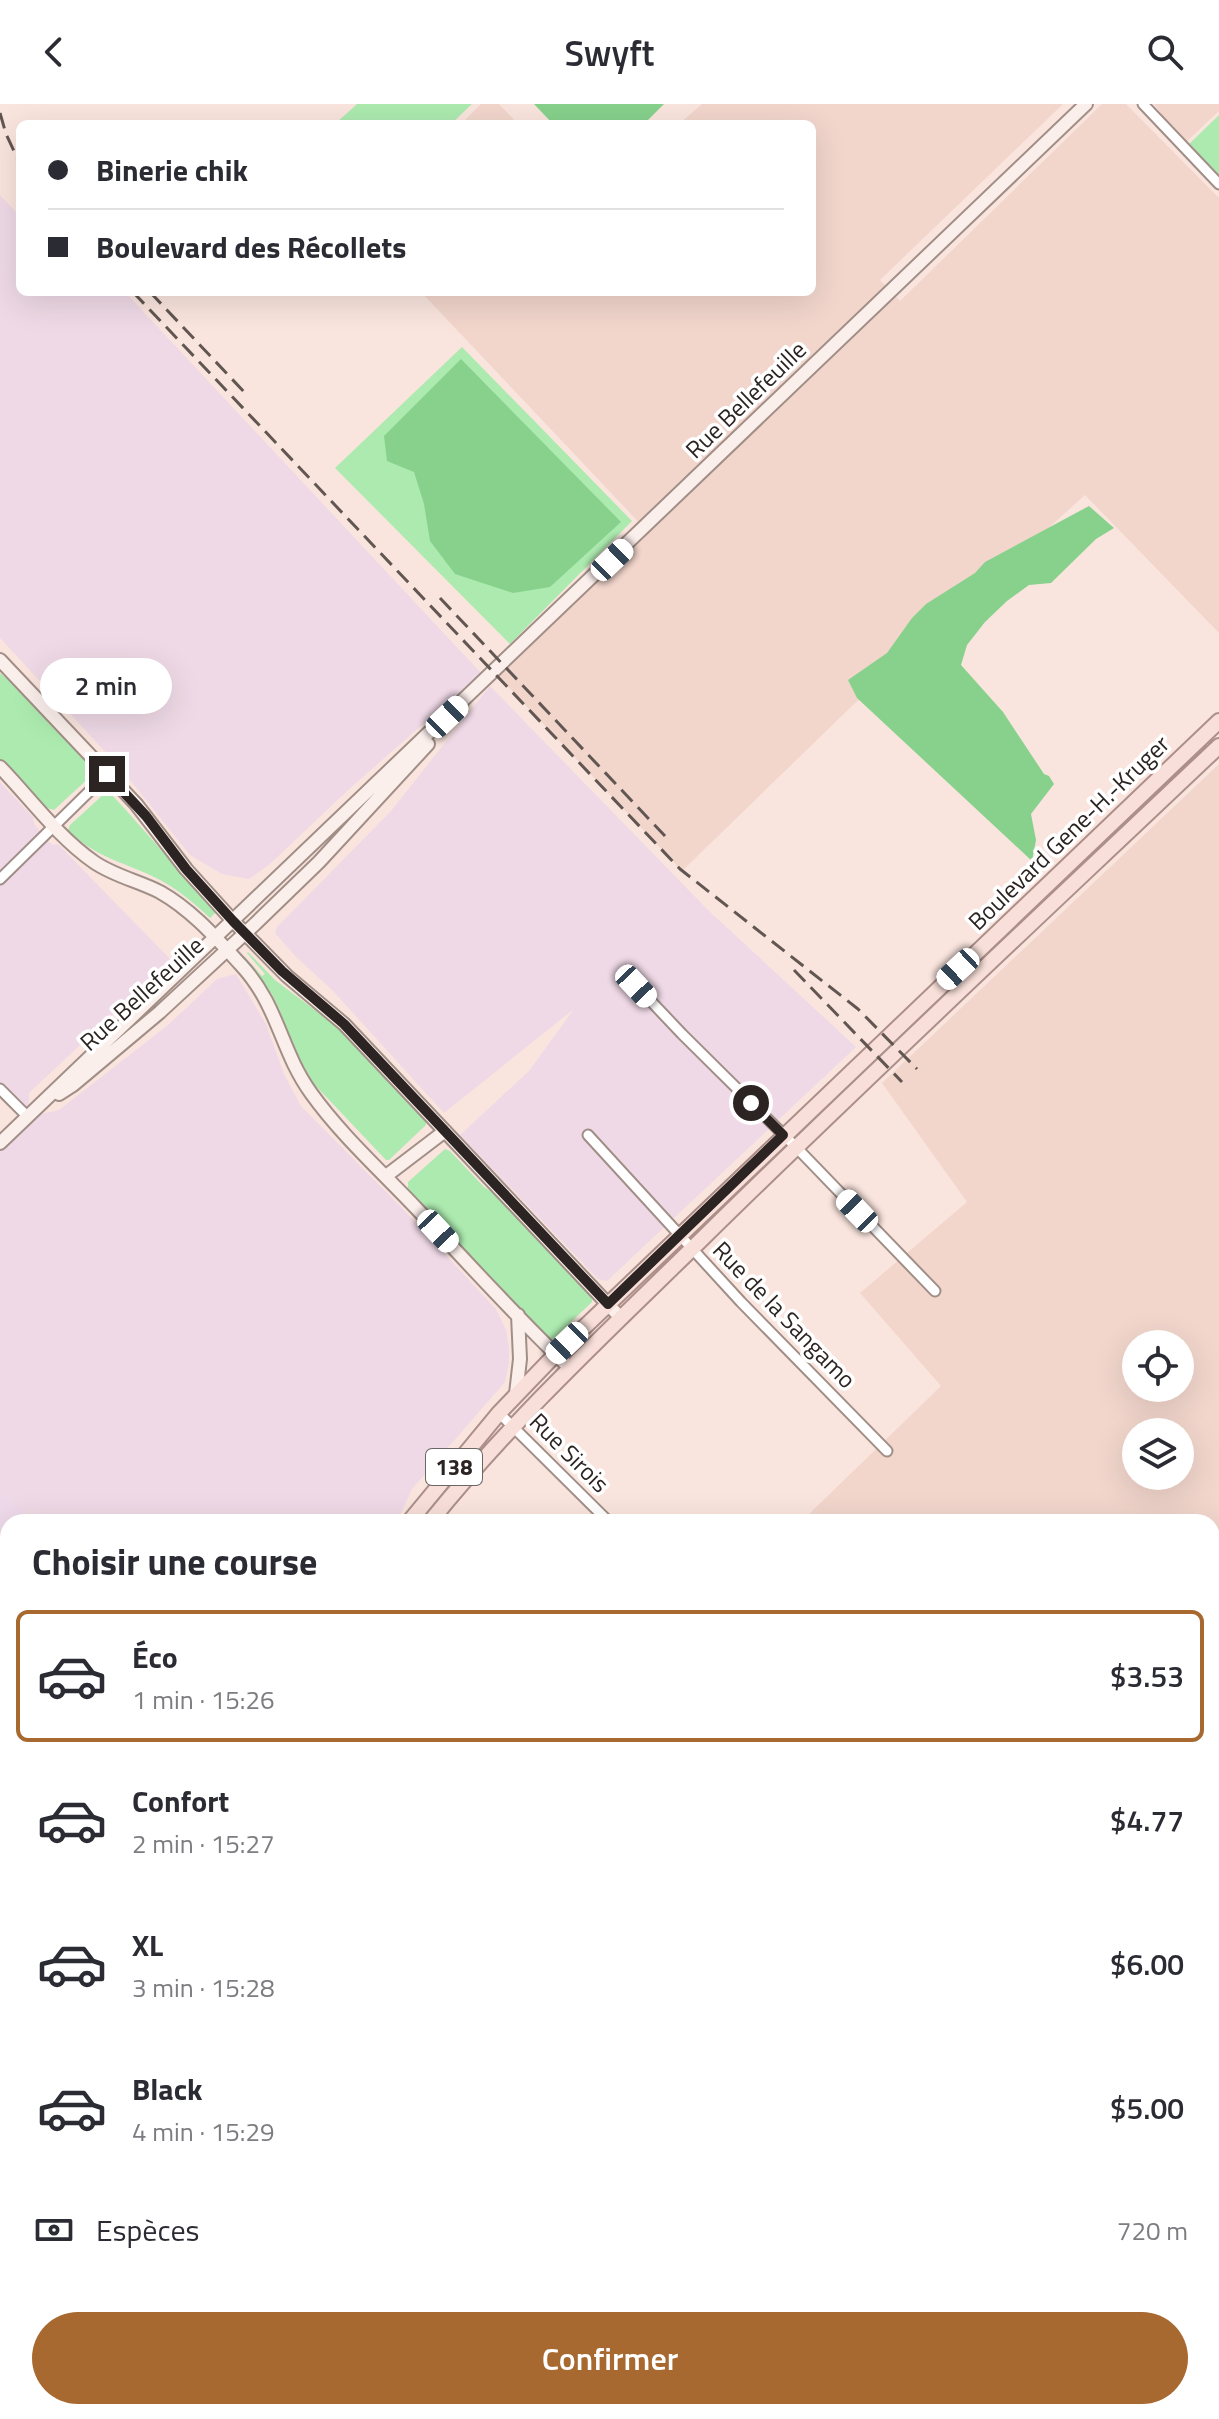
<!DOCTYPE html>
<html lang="fr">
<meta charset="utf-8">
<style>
:root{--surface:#fff;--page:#f2f2f3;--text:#2b2b33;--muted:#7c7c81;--line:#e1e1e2;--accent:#a86930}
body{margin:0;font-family:"Titillium Web",sans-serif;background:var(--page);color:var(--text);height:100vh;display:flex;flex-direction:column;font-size:30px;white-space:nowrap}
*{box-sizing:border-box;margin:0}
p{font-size:26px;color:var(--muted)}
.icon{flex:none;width:44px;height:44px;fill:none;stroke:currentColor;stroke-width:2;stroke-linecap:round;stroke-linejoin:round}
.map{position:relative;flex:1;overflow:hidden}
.panel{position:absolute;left:0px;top:1410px;width:1220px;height:906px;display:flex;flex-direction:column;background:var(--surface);border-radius:24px 24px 0 0;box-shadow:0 8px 32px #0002}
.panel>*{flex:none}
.top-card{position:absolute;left:16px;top:16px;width:800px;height:176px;border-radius:12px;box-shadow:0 8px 32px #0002;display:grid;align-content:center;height:176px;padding:0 32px;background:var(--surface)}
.controls{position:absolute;left:1122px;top:1226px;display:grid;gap:16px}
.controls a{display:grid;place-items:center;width:72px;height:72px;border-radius:50%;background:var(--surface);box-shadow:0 8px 32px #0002;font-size:40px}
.end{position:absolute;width:36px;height:36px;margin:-18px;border:10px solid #2c2422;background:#fff;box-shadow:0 0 0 4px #fff}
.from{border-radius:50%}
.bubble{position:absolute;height:56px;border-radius:28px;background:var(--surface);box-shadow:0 8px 32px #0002;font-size:26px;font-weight:600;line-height:56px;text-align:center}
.car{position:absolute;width:24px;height:48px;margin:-24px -12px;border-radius:10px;box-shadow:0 0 6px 2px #0007;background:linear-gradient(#fff 24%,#345 0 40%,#fff 0 76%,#345 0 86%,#fff 0)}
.top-card b{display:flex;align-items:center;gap:28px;height:76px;font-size:30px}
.top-card b+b{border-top:2px solid var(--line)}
.top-card i{width:20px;height:20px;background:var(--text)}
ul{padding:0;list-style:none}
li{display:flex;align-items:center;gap:24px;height:132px;margin:0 16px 12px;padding:0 16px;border:4px solid transparent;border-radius:12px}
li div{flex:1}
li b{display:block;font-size:30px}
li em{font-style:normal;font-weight:600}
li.on{border-color:var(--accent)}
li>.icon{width:72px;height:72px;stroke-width:1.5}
h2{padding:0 32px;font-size:36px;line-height:96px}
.pay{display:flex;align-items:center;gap:20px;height:88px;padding:0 32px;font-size:30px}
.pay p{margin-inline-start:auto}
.button{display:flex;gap:16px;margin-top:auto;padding:16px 32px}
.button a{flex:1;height:92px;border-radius:48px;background:var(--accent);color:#fff;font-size:32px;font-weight:600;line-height:92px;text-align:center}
header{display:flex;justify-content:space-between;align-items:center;height:104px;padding:0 32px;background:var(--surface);font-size:36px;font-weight:600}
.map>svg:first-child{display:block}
</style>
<header><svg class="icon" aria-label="back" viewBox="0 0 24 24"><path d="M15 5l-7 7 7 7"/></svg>Swyft<svg class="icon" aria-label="search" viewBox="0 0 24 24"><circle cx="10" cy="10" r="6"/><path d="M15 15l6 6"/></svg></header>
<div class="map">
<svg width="1219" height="2315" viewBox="0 0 1219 2315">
<rect width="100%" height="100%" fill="#fae5de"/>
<!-- commercial -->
<path fill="#efd9e6" d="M0,91L20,112V188H125L481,569L347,687L270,760L249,775L222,770L190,751L122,666L0,534Z
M490,582L708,806L856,943L607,1177L598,1175L460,1031L529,967L574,905L444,1009L333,887L296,853L275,829L277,823L391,707Z
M0,678L33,713L34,720L52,741L58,740L171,856L29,989L28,1013L0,985Z
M236,870L266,920L284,970L301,1002L406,1108L496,1205L506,1226L509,1243V1259L505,1278L412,1385L397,1418H35L0,1386V1041L28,1013L59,1006L168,921L217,875Z"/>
<!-- built -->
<path fill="#f2d6cc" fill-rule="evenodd" d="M481,0H499L518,20H461Z
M702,0H1063L880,176L900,197L1102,0H1126L1219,94V529L1085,391L853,601L682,767L497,571L648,428L421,188H812V20H679Z
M1154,0H1219V7L1184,40Z
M1219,660V1562L1212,1555V1418H818L809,1410L941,1282L860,1189L967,1098L882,979ZM1136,1240H1180V1284H1136ZM1136,1328H1180V1372H1136Z"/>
<!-- education -->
<path fill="#edd9e9" d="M0,1386L35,1418H8V1487L0,1488Z"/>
<!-- green -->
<path fill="#aceaaf" d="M357,0H472L451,20H335Z
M1219,11V75L1187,42Z
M462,243L632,417L510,540L335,364Z
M0,569L26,592L94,664L92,671L54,706L47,704L0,655Z
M105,689H110L125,705L216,808L210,814C192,797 174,782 152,772C120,757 95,753 68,726L70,721Z
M248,848L275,876L336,922L426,1016V1021L389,1056H386L314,980L294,944L280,907L272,890L242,853L244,852L262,872L265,870L247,849Z
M445,1045L450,1047L484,1083L501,1094L593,1191L592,1198L553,1235H548L408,1086V1078Z"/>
<!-- forest -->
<path fill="#87d18c" d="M534,0H664L644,20H553Z
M461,255L621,418L550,483L513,489L455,470L430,437L424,400L414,368L387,357L384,332Z
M1089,402L1114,424L1096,435L1051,479L1029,481L1007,497L985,518L967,541L961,561L1003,608L1044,670L1049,672L1054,680L1031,710L1036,736L1032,757L857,594L848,576L887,549L912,514L926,500L975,469L985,458Z
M473,2308H759L760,2315H467Z"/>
<!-- water -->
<path fill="#13bccc" stroke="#1a8e99" stroke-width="2" d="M1216,1845L1219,1846V2315H888V2308H1212V1849Z"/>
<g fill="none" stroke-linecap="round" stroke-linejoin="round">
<!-- stream -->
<path stroke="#1a8e99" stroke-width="3" d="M0,2134L7,2141
M328,2308L330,2315"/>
<!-- river -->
<path stroke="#13bccc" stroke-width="16" d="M0,1479L8,1478
M770,2308L771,2315"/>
<!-- street casing -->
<g stroke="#a18f87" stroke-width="13">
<path id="street" d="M1143,0L1219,80
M0,775L107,670
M630,875L682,930L796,1043L935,1187
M0,985L28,1013
M588,1031L741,1198L887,1347
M499,1309L609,1418
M0,1888L8,1895
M0,2036L8,2043
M0,2202L8,2209
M0,2267L8,2275
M44,2308L51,2315
M287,2308L294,2315
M454,2308L461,2315
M308,2315L316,2308"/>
</g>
<!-- secondary casing -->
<g stroke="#a18f87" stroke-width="16">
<path id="secondary" d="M0,556L136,700L186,765L233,817L287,872L344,920L620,1213
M0,663C30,694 58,733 94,758C114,772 139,777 160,788C192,806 217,835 241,861C279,902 280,946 311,989C341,1031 382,1068 417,1105C467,1158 516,1213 569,1263
M59,990L73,981L160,908L255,820L319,758L428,640
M0,1039L1086,0
M386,1072L445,1027
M516,1290L520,1255L518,1211
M0,1594L8,1602"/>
</g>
<!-- primary casing -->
<g stroke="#ad8f89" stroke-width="18">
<path id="primary" d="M409,1418L499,1309L551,1255L1219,617
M430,1418C513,1315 608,1227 702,1135C872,968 1046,806 1219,642
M0,2189L8,2173
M0,2233L8,2217"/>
</g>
<!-- street -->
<use href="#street" stroke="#fff" stroke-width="9"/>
<!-- secondary -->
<use href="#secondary" stroke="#fbefec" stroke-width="12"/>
<!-- primary -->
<use href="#primary" stroke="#f8dfd9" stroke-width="14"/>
<!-- rail -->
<path stroke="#615652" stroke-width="3" stroke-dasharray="16 8" stroke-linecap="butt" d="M0,9L6,30L20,60
M133,188L680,765L858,905L917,965
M150,188L247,291
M440,494L665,732
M794,866L902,978"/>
</g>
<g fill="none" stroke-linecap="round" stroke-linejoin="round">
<!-- route -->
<path stroke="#2c2422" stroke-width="10" d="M107,670L146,712L186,765L233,817L282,867L344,920L608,1200L783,1031L751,999"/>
</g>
<g text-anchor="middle" stroke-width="7" stroke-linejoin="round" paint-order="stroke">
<!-- shield labels -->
<rect fill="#fff" stroke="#6b6664" stroke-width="2" x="426" y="1345" width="56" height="36" rx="6"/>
<g font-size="22" font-weight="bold" fill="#2c2422">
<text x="454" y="1371">138</text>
</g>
<!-- street labels -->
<g font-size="24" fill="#2c2422" stroke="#fff">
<text transform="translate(746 296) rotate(-44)" y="8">Rue Bellefeuille</text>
<text transform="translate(1069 729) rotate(-44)" y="8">Boulevard Gene-H.-Kruger</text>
<text transform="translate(142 890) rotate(-42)" y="8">Rue Bellefeuille</text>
<text transform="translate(784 1211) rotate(46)" y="8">Rue de la Sangamo</text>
<text transform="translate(569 1349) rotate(45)" y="8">Rue Sirois</text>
</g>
</g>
</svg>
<div class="controls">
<a><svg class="icon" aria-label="locate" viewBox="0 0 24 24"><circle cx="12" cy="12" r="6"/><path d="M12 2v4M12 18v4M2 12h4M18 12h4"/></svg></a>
<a><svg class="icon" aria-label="layers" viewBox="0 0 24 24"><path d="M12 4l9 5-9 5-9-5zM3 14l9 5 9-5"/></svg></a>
</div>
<i class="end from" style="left:751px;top:999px"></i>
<i class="end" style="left:107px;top:670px"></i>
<div class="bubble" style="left:40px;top:554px;width:132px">2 min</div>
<i class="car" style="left:612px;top:456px;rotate:46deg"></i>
<i class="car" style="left:447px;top:613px;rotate:46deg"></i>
<i class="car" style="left:958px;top:865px;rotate:227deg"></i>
<i class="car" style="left:636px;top:882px;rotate:137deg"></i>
<i class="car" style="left:857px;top:1107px;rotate:316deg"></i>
<i class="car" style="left:438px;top:1127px;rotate:137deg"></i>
<i class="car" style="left:567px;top:1239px;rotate:226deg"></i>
<div class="top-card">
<b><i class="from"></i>Binerie chik</b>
<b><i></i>Boulevard des Récollets</b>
</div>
<section class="panel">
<h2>Choisir une course</h2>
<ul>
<li class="on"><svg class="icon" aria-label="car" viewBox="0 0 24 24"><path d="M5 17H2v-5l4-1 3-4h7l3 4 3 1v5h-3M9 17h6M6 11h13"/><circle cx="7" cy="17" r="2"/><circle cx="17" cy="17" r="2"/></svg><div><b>Éco</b><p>1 min · 15:26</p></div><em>$3.53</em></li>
<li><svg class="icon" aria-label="car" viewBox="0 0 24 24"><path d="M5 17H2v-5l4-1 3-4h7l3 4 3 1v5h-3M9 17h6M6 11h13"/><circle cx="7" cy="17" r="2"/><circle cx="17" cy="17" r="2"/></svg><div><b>Confort</b><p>2 min · 15:27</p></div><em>$4.77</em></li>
<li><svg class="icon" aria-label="car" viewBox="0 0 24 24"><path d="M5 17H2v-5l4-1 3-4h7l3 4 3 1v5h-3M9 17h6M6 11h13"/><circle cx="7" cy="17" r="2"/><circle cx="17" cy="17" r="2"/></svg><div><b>XL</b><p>3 min · 15:28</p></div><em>$6.00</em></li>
<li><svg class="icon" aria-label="car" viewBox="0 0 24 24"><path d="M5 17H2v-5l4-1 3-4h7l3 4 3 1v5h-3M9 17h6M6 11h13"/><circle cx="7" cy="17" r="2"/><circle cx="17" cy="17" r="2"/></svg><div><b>Black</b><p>4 min · 15:29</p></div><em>$5.00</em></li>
</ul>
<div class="pay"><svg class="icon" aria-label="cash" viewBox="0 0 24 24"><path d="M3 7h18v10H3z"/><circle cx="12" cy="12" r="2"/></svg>Espèces<p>720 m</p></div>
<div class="button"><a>Confirmer</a></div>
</section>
</div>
